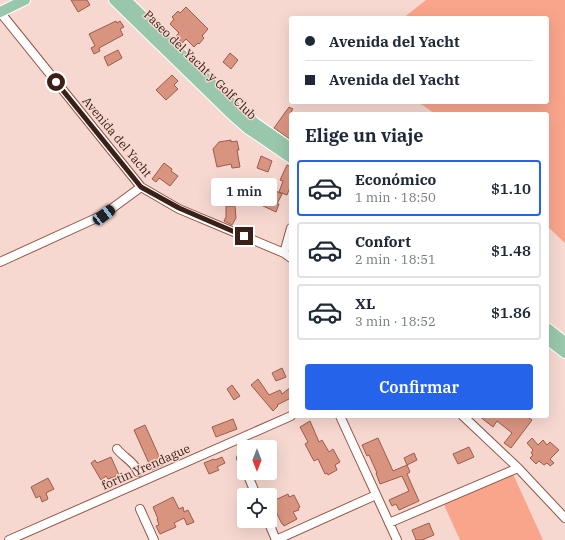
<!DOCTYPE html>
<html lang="es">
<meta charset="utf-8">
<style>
:root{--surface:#fff;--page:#f2f2f3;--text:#1f2937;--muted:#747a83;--line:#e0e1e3;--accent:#2563eb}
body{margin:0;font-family:"IBM Plex Serif",serif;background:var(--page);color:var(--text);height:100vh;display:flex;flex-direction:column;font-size:15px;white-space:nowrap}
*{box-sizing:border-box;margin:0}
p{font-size:13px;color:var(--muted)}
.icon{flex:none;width:22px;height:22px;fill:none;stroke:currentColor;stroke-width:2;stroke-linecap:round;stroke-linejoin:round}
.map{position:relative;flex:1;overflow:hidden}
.drawer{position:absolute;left:289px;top:112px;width:260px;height:306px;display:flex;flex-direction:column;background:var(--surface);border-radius:4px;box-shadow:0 4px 16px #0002}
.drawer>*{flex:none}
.banner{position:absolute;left:289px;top:16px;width:260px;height:88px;border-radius:4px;box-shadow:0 4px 16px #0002;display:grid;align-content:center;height:88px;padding:0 16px;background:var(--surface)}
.needle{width:26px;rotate:180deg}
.controls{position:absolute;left:237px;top:440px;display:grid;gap:8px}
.controls a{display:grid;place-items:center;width:40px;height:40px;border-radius:4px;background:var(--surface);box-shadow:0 4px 16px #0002;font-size:20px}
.end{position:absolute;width:18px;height:18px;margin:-9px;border:5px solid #3b2018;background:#fff;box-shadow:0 0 0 2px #fff}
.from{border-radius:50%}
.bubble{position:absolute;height:28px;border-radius:4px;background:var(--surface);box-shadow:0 4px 16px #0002;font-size:13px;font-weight:600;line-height:28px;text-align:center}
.car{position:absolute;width:12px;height:24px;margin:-12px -6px;border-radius:5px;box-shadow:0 0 3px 1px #0007;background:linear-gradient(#222 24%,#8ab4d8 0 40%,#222 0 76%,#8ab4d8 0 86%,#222 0)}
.banner b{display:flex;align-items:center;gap:14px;height:38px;font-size:15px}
.banner b+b{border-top:1px solid var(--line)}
.banner i{width:10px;height:10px;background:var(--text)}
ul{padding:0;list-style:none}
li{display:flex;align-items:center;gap:12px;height:56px;margin:0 8px 6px;padding:0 8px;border:2px solid var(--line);border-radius:4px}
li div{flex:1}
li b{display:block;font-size:15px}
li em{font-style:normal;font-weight:600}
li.on{border-color:var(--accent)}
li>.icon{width:36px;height:36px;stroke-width:1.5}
h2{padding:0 16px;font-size:18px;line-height:48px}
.button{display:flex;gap:8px;margin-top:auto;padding:8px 16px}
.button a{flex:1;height:46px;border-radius:4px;background:var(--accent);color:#fff;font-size:16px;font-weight:600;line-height:46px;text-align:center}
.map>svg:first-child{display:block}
</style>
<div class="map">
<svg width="565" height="540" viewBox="0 0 565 540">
<rect width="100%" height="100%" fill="#f6d8d0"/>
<!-- green -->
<path fill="#f9a58c" d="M426,0H565V243L547,226V114H435L424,106L417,102H547V18H403Z
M513,474L543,540H460L444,505Z"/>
<!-- building -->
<path fill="#d99480" stroke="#9c5c4a" d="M71,0H87L90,5L78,12Z
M186,7L208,29L202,36L204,38L199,44L198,43L194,47L186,39L182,43L176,36L179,33L170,24L174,19L172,17L178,11L180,13Z
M116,21L117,23L120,21L124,27L120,29L123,35L99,48L100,51L94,54L91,48L95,46L89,34Z
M118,50L122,58L108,66L104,57Z
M230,53L238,60L231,69L223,62Z
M172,75L178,81L174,85L178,89L166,100L156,90Z
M289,107L293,109L291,112V140L274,128Z
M231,140V142L237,141L239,150H237L240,167L232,168L231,164L217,167L213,149L219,142Z
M261,156L272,161L268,172L257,168Z
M164,163L172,169L171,171L178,176L170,186L159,178L156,182L152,179Z
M287,165L291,167V185L287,195L279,192L283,181L280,180Z
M272,189L282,194L277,204H279L276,212L261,205L264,198L267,199Z
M226,206H235L236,218L232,225L224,221L226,217Z
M282,368L286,377L276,381L272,373Z
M258,379L269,395L280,390L282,394L291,387V398L277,405L278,406L273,411L251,385Z
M232,385L240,396L234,400L227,389Z
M479,416H526L532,420L511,448L504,443L512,433L497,421L493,427Z
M233,419L237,429L216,437L212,427Z
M310,421L319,442L322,440L329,452L333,449L340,462L335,465L337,470L328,475L327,473L325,474L318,459L314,461L305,444L308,442L300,427Z
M145,425L163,465L152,470L134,430Z
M378,438L393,471L407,465L410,472L407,474L419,501L399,510L396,504L392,506L389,500L409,491L402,476L380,484L376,473H377L369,455L367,456L362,445Z
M532,438L538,445L543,440L547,445L550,442L559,450L550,459L554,463L550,466L547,463L544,465L539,461L536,464L530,458L533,455L531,453L533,450L527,443Z
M469,447L474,457L458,464L453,454Z
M414,453L417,460L407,465L404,458Z
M111,457L119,475L108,479L106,476L101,480L91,463L95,460L97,463Z
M222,457L225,463L217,467L219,470L209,474L204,463L214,459L215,460Z
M48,478L54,489L46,493L48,499L42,502L40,496L36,498L31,487Z
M288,494L289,497L294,495L300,507L298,508L299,510L293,512L297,519L284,526L283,524H282L271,502Z
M173,497L179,509L183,507L184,512L188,510L194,522L187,525L184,518L174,523L176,527L160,534L156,526L159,525L157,519H158L153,507Z
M429,523L434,535L422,540H416L412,530Z"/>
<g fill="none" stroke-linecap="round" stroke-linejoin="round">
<!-- minor casing -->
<g stroke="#935542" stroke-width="10">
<path id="minor" d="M0,12L141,187L179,209L284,253L291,258
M284,253L291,228
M0,262L103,215L141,187
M340,416L397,540
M463,416L518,468L565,518
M117,449C124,458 134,461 138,472
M241,458L244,466
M247,473L256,495
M140,509L154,540
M268,521L276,540L376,495
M389,523L518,468
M9,540L291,416"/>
</g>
<!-- major casing -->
<g stroke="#fff" stroke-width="12">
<path id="major" d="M114,0L230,113L247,128L291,158
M126,0L237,108L255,123L291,148
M0,12L25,0
M547,328L565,342
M547,339L565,353"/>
</g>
<!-- minor -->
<use href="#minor" stroke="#fff" stroke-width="8"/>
<!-- major -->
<use href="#major" stroke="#99c7ac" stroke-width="10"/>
</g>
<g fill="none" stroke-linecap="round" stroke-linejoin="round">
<!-- route -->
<path stroke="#3b2018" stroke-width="5" d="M56,82L141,187L179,208L244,236"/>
</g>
<g text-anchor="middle" stroke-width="3" stroke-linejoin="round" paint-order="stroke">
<!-- street labels -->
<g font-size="12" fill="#3b2018" stroke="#f6d8d0">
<text transform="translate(200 65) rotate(44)" y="4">Paseo del Yacht y Golf Club</text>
<text transform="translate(117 137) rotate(50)" y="4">Avenida del Yacht</text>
<text transform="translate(146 467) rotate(-24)" y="4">fortin Yrendague</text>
</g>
</g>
</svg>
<div class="controls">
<a><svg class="needle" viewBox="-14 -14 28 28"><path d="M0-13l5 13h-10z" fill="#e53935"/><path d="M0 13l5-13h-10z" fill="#747a83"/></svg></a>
<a><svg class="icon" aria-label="locate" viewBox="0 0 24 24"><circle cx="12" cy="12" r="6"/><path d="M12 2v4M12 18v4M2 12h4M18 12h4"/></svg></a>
</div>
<i class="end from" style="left:56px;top:82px"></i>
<i class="end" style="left:244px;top:236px"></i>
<div class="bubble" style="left:211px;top:178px;width:66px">1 min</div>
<i class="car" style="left:104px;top:215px;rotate:53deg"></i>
<div class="banner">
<b><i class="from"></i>Avenida del Yacht</b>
<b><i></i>Avenida del Yacht</b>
</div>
<section class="drawer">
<h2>Elige un viaje</h2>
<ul>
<li class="on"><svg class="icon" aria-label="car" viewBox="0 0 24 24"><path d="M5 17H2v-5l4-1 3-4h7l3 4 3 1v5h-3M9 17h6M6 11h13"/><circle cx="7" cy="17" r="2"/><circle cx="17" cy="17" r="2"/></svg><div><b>Económico</b><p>1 min · 18:50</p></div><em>$1.10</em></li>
<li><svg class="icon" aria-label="car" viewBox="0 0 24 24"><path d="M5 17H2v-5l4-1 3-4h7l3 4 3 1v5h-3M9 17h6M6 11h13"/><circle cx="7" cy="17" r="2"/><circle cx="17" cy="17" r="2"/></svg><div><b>Confort</b><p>2 min · 18:51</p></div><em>$1.48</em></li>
<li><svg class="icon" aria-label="car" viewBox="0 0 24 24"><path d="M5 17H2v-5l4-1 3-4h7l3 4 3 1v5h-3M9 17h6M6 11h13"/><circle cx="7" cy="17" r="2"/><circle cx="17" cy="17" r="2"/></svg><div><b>XL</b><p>3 min · 18:52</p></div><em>$1.86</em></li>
</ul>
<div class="button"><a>Confirmar</a></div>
</section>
</div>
